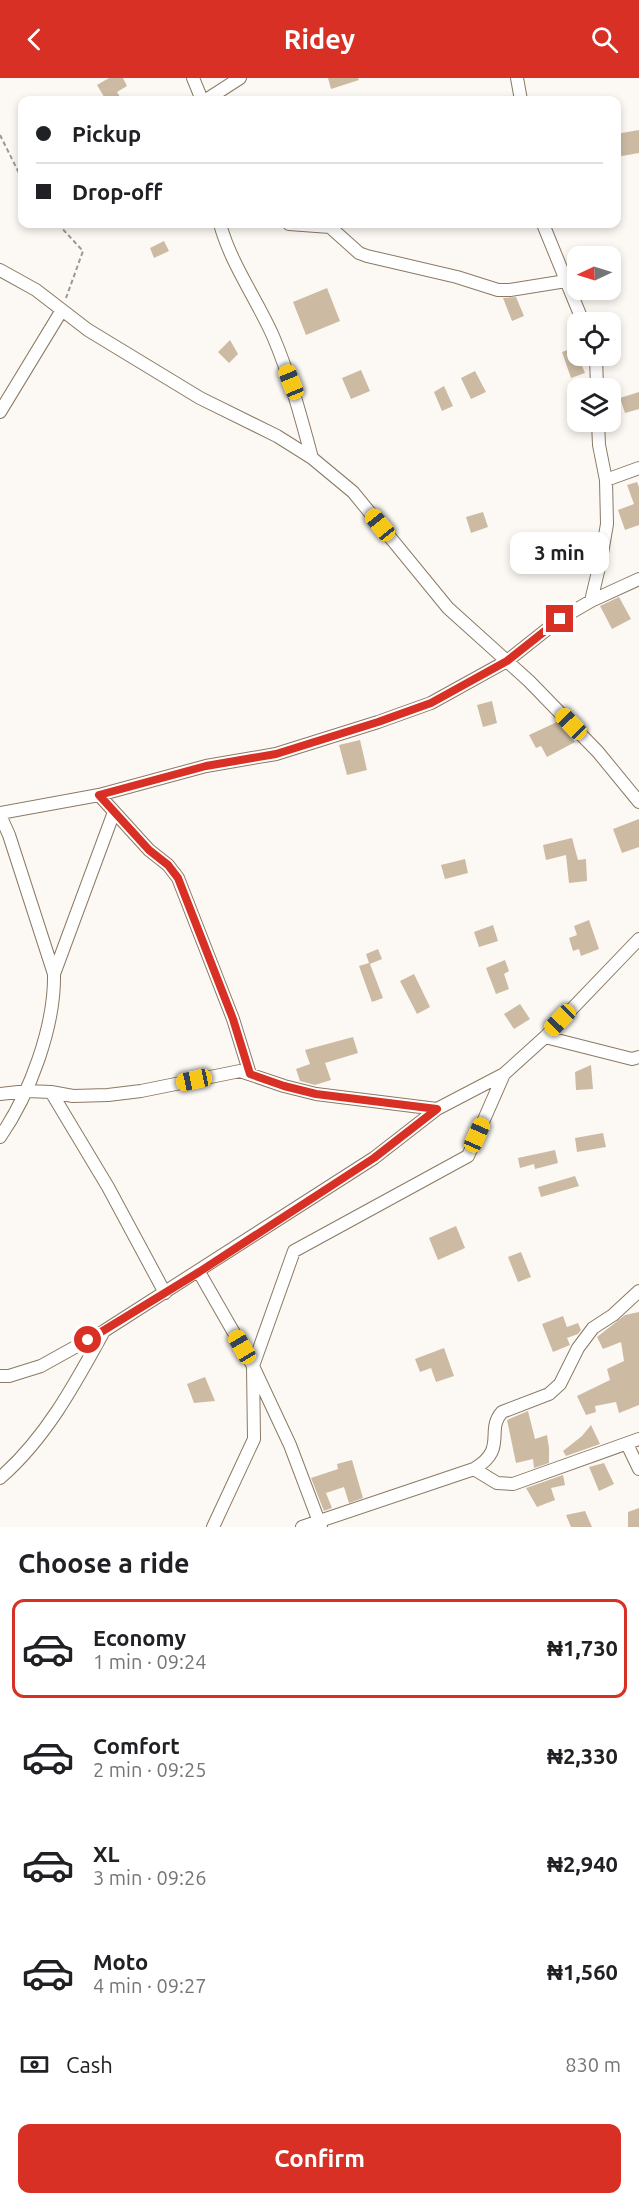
<!DOCTYPE html>
<meta charset="utf-8">
<style>
:root{--surface:#fff;--page:#f2f2f2;--text:#202124;--muted:#757577;--line:#e0e0e0;--accent:#d93025}
body{margin:0;font-family:Ubuntu,sans-serif;background:var(--page);color:var(--text);height:100vh;display:flex;flex-direction:column;font-size:22px;white-space:nowrap}
*{box-sizing:border-box;margin:0}
p{font-size:20px;color:var(--muted)}
.icon{flex:none;width:33px;height:33px;fill:none;stroke:currentColor;stroke-width:2;stroke-linecap:round;stroke-linejoin:round}
.map{position:relative;height:1449px;overflow:hidden}
.sheet{display:flex;flex-direction:column;background:var(--surface);flex:1}
.sheet>*{flex:none}
.top-card{position:absolute;left:18px;top:18px;width:603px;height:132px;border-radius:12px;box-shadow:0 3px 9px #0003;display:grid;align-content:center;height:132px;padding:0 18px;background:var(--surface)}
.needle{width:39px;rotate:266deg}
.tools{position:absolute;left:567px;top:168px;display:grid;gap:12px}
.tools a{display:grid;place-items:center;width:54px;height:54px;border-radius:12px;background:var(--surface);box-shadow:0 3px 9px #0003;font-size:30px}
.end{position:absolute;width:27px;height:27px;margin:-14px;border:8px solid #d93025;background:#fff;box-shadow:0 0 0 3px #fff}
.from{border-radius:50%}
.bubble{position:absolute;height:42px;border-radius:12px;background:var(--surface);box-shadow:0 3px 9px #0003;font-size:20px;font-weight:700;line-height:42px;text-align:center}
.car{position:absolute;width:18px;height:36px;margin:-18px -9px;border-radius:8px;box-shadow:0 0 4px 2px #0007;background:linear-gradient(#f5c518 24%,#345 0 40%,#f5c518 0 76%,#345 0 86%,#f5c518 0)}
.top-card b{display:flex;align-items:center;gap:21px;height:57px;font-size:22px}
.top-card b+b{border-top:2px solid var(--line)}
.top-card i{width:15px;height:15px;background:var(--text)}
ul{padding:0;list-style:none}
li{display:flex;align-items:center;gap:18px;height:99px;margin:0 12px 9px;padding:0 6px;border:3px solid transparent;border-radius:12px}
li div{flex:1}
li b{display:block;font-size:22px}
li em{font-style:normal;font-weight:700}
li.current{border-color:var(--accent)}
li>.icon{width:54px;height:54px;stroke-width:1.5}
h2{padding:0 18px;font-size:27px;line-height:72px}
.pay{display:flex;align-items:center;gap:15px;height:66px;padding:0 18px;font-size:22px}
.pay p{margin-inline-start:auto}
.cta{display:flex;gap:12px;margin-top:auto;padding:12px 18px}
.cta a{flex:1;height:69px;border-radius:12px;background:var(--accent);color:#fff;font-size:24px;font-weight:700;line-height:69px;text-align:center}
header{display:flex;justify-content:space-between;align-items:center;height:78px;padding:0 18px;background:var(--accent);color:#fff;font-size:27px;font-weight:700}
.map>svg:first-child{display:block}
</style>
<header><svg class="icon" aria-label="back" viewBox="0 0 24 24"><path d="M15 5l-7 7 7 7"/></svg>Ridey<svg class="icon" aria-label="search" viewBox="0 0 24 24"><circle cx="10" cy="10" r="6"/><path d="M15 15l6 6"/></svg></header>
<div class="map">
<svg width="639" height="1449" viewBox="0 0 639 1449">
<rect width="100%" height="100%" fill="#fcf9f4"/>
<!-- building -->
<path fill="#ccbaa3" d="M109,0H123L127,8L117,14L122,22H106L97,7Z
M328,0H358L359,2L331,11Z
M639,52V75L616,79V56Z
M164,163L169,173L154,180L150,170Z
M327,210L340,243L306,257L293,224Z
M516,219L524,238L512,243L503,220Z
M230,262L238,276L229,285L218,274Z
M578,268V278L585,295L571,300L562,274Z
M361,292L370,313L351,321L342,300Z
M475,293L486,314L471,321L461,300Z
M444,308L453,328L442,333L434,314Z
M639,314V331L625,335L620,320Z
M637,404L639,409V447L625,452L618,432L634,426L627,407Z
M483,434L488,449L471,455L466,439Z
M619,519L631,541L612,551L600,528Z
M492,623L497,645L483,649L477,627Z
M557,644L575,664L547,679L541,668L536,670L529,657Z
M360,662L367,692L347,697L339,667Z
M639,741V769L622,775L613,751Z
M572,760L578,782L586,781L587,803L569,805L566,777L546,782L543,767Z
M465,781L468,795L445,801L441,787Z
M589,842L599,871L581,878L579,871L573,873L569,860L577,857L574,848Z
M493,847L498,863L479,869L474,854Z
M378,871L382,881L370,886L383,920L372,924L359,888L369,885L366,876Z
M505,882L509,893L504,896L509,911L496,916L486,890Z
M414,896L430,929L417,936L400,903Z
M520,926L530,941L514,951L504,936Z
M353,959L358,975L325,985L331,1002L315,1007L300,1003L296,991L310,986L305,972Z
M591,987L593,1011L576,1012L575,994Z
M603,1055L606,1069L577,1074L575,1060Z
M555,1072L558,1085L535,1091L534,1086L520,1090L518,1080Z
M575,1098L579,1108L541,1119L538,1109Z
M456,1148L465,1170L438,1182L429,1160Z
M521,1174L531,1199L518,1204L508,1179Z
M639,1234V1327L619,1335L616,1324L595,1328L596,1334L586,1337L577,1318L610,1302L607,1291L624,1283L621,1264L603,1271L597,1259L625,1237Z
M563,1238L567,1249L578,1245L581,1252L578,1256L567,1260L570,1267L553,1274L542,1246Z
M444,1270L454,1298L436,1304L431,1290L420,1294L415,1281Z
M205,1299L215,1323L194,1325L187,1306Z
M528,1333L535,1361L547,1357L549,1370V1385L534,1390L533,1381L516,1385L507,1342Z
M591,1347L600,1366L566,1378L563,1373L582,1358Z
M352,1382L363,1420L349,1425L344,1409L326,1415L332,1430L324,1433L311,1400L338,1391L337,1386Z
M604,1385L614,1406L599,1413L589,1389Z
M563,1397L565,1407L551,1410L555,1422L537,1429L526,1410Z
M639,1430V1449H628V1434Z
M585,1433L592,1449H571L566,1437Z"/>
<g fill="none" stroke-linecap="round" stroke-linejoin="round">
<!-- minor casing -->
<g stroke="#8b7964" stroke-width="14">
<path id="minor" d="M193,0L202,22
M517,0L521,22
M209,20L240,0
M220,146C231,186 256,220 273,258C290,298 301,339 312,380
M289,146L330,149L359,175L367,178L457,199L498,212H510L566,203
M543,146L583,244
M0,192L36,212L88,252L200,320L277,358L312,380L353,414L448,530L529,603L598,674L639,724
M596,278L597,310
M0,334L62,232
M606,402L639,390
M591,523L601,481L607,446L606,402L599,367L598,344
M99,717L149,772L168,787L178,800L233,941L250,996
M0,735L99,717L206,688L276,676L378,644L431,625L507,583L560,541L591,523L639,501
M0,737L9,757L54,896C55,948 30,1016 0,1059
M54,896L114,734
M545,959L632,981L639,979
M51,1014L108,1109L165,1215
M0,1016L27,1013L51,1014L73,1018L108,1017L141,1013L240,993L284,1008L316,1016L437,1031
M199,1194L253,1288L290,1367L321,1449
M0,1298H9L41,1288L104,1253L374,1080L437,1031L504,996L545,959L639,861
M627,1366L639,1391
M474,1391L497,1405L513,1406L639,1361
M0,1400C46,1360 75,1306 104,1253
M213,1449L254,1361L253,1288L294,1173L468,1078L504,996
M302,1449L474,1391C508,1371 485,1353 502,1334L549,1316L560,1306L578,1270L593,1250L613,1237L639,1213"/>
</g>
<!-- path -->
<path stroke="#9d9891" stroke-width="2" stroke-dasharray="4.5 3" stroke-linecap="butt" d="M0,57L22,101
M58,146L83,173L66,220"/>
<!-- minor -->
<use href="#minor" stroke="#fff" stroke-width="12"/>
</g>
<g fill="none" stroke-linecap="round" stroke-linejoin="round">
<!-- route -->
<path stroke="#d93025" stroke-width="8" d="M88,1262L199,1194L374,1080L437,1031L316,1016L284,1008L250,996L233,941L178,800L168,787L149,772L99,717L206,688L276,676L378,644L431,625L507,583L560,541"/>
</g>
</svg>
<div class="tools">
<a><svg class="needle" viewBox="-14 -14 28 28"><path d="M0-13l5 13h-10z" fill="#e53935"/><path d="M0 13l5-13h-10z" fill="#757577"/></svg></a>
<a><svg class="icon" aria-label="locate" viewBox="0 0 24 24"><circle cx="12" cy="12" r="6"/><path d="M12 2v4M12 18v4M2 12h4M18 12h4"/></svg></a>
<a><svg class="icon" aria-label="layers" viewBox="0 0 24 24"><path d="M12 4l9 5-9 5-9-5zM3 14l9 5 9-5"/></svg></a>
</div>
<i class="end from" style="left:88px;top:1262px"></i>
<i class="end" style="left:560px;top:541px"></i>
<div class="bubble" style="left:510px;top:454px;width:99px">3 min</div>
<i class="car" style="left:291px;top:304px;rotate:338deg"></i>
<i class="car" style="left:380px;top:447px;rotate:321deg"></i>
<i class="car" style="left:571px;top:646px;rotate:316deg"></i>
<i class="car" style="left:560px;top:942px;rotate:224deg"></i>
<i class="car" style="left:194px;top:1002px;rotate:258deg"></i>
<i class="car" style="left:477px;top:1057px;rotate:24deg"></i>
<i class="car" style="left:242px;top:1269px;rotate:330deg"></i>
<div class="top-card">
<b><i class="from"></i>Pickup</b>
<b><i></i>Drop-off</b>
</div>
</div>
<section class="sheet">
<h2>Choose a ride</h2>
<ul>
<li class="current"><svg class="icon" aria-label="car" viewBox="0 0 24 24"><path d="M5 17H2v-5l4-1 3-4h7l3 4 3 1v5h-3M9 17h6M6 11h13"/><circle cx="7" cy="17" r="2"/><circle cx="17" cy="17" r="2"/></svg><div><b>Economy</b><p>1 min · 09:24</p></div><em>₦1,730</em></li>
<li><svg class="icon" aria-label="car" viewBox="0 0 24 24"><path d="M5 17H2v-5l4-1 3-4h7l3 4 3 1v5h-3M9 17h6M6 11h13"/><circle cx="7" cy="17" r="2"/><circle cx="17" cy="17" r="2"/></svg><div><b>Comfort</b><p>2 min · 09:25</p></div><em>₦2,330</em></li>
<li><svg class="icon" aria-label="car" viewBox="0 0 24 24"><path d="M5 17H2v-5l4-1 3-4h7l3 4 3 1v5h-3M9 17h6M6 11h13"/><circle cx="7" cy="17" r="2"/><circle cx="17" cy="17" r="2"/></svg><div><b>XL</b><p>3 min · 09:26</p></div><em>₦2,940</em></li>
<li><svg class="icon" aria-label="car" viewBox="0 0 24 24"><path d="M5 17H2v-5l4-1 3-4h7l3 4 3 1v5h-3M9 17h6M6 11h13"/><circle cx="7" cy="17" r="2"/><circle cx="17" cy="17" r="2"/></svg><div><b>Moto</b><p>4 min · 09:27</p></div><em>₦1,560</em></li>
</ul>
<div class="pay"><svg class="icon" aria-label="cash" viewBox="0 0 24 24"><path d="M3 7h18v10H3z"/><circle cx="12" cy="12" r="2"/></svg>Cash<p>830 m</p></div>
<div class="cta"><a>Confirm</a></div>
</section>
